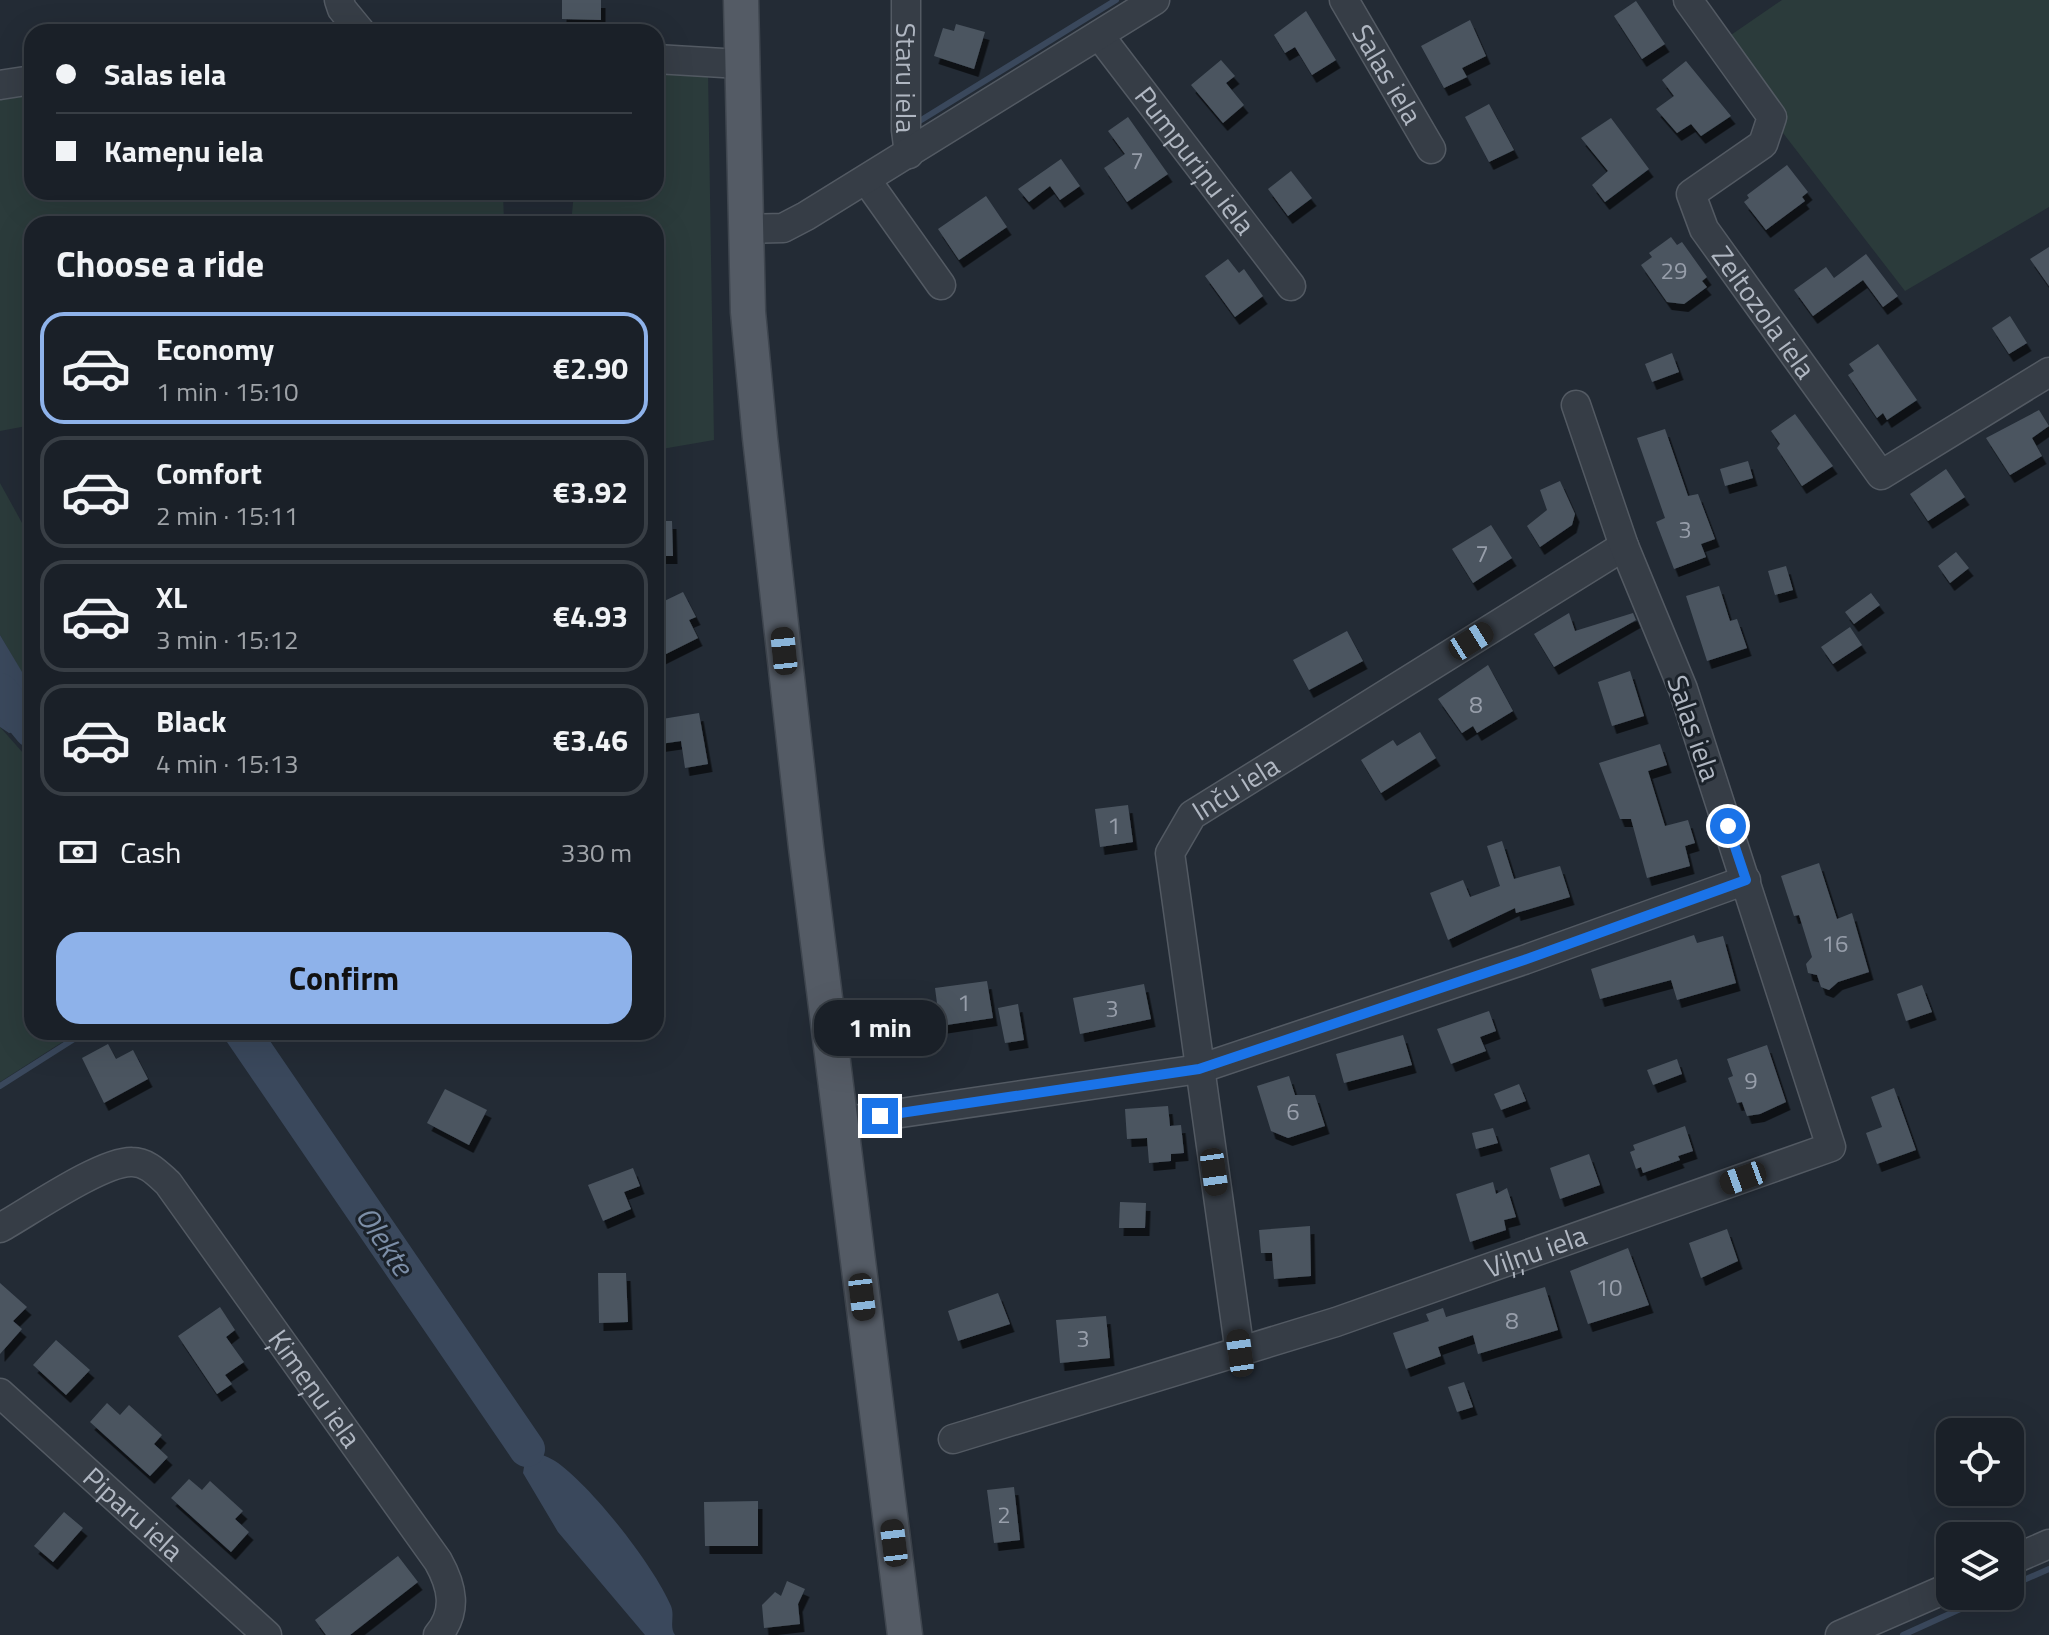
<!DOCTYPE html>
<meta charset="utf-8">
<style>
:root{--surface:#1a2028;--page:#232830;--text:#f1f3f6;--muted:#9fa3a8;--line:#383e45;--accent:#8eb2ea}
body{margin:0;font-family:"Titillium Web",sans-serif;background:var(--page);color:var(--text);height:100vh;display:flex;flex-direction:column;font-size:30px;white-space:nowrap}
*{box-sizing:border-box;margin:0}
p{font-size:26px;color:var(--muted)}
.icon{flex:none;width:44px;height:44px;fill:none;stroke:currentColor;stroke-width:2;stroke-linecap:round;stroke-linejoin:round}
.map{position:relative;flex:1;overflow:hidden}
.side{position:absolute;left:24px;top:216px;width:640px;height:824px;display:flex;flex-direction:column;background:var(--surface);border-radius:24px;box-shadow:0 8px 32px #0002,0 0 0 2px var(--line)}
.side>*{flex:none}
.hud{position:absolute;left:24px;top:24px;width:640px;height:176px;border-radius:24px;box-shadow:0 8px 32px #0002,0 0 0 2px var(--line);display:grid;align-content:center;height:176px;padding:0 32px;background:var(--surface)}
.tools{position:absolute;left:1936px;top:1418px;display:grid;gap:16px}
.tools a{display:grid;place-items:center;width:88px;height:88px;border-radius:16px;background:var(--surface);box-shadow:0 8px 32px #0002,0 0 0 2px var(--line);font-size:40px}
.end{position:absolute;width:36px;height:36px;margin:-18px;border:10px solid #1a73e8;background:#fff;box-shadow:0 0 0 4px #fff}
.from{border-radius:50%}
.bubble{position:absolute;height:56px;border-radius:24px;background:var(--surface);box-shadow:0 8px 32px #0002,0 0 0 2px var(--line);font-size:26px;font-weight:700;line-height:56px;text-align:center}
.car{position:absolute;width:24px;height:48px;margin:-24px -12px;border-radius:10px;box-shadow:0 0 6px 2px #0007;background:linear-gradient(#222 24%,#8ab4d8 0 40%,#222 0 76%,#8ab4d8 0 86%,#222 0)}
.hud b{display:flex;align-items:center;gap:28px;height:76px;font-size:30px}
.hud b+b{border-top:2px solid var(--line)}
.hud i{width:20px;height:20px;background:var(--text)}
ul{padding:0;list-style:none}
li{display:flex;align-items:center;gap:24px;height:112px;margin:0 16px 12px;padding:0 16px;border:4px solid var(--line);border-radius:24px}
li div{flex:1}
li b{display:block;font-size:30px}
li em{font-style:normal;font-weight:700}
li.selected{border-color:var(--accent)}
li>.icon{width:72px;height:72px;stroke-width:1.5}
h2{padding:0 32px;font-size:36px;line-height:96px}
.pay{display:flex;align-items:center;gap:20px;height:88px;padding:0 32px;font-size:30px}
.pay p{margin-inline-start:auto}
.button{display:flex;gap:16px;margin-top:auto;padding:16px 32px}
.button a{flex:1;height:92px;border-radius:24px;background:var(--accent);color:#111;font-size:32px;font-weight:700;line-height:92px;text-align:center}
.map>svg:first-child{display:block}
</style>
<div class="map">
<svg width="2049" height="1635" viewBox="0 0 2049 1635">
<defs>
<filter id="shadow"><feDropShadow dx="4.5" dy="8" stdDeviation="0" flood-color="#0009"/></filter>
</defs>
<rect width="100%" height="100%" fill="#232b35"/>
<!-- green -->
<path fill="#2b3b3b" d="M1782,0H2049V207L1905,291L1783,133L1772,104L1728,37Z
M656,67L708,71L714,440L656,450V224H571L574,192H656Z
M32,89V192H503L504,223L32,224V425L0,431V94Z
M0,483L32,541V690L0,635Z
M0,727L32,763V1032H78L0,1082Z"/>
<!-- water -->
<path fill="#3a485c" d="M0,635L31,687L32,721L23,731L9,733L0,727Z
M527,1449C536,1453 547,1456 555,1461C591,1485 654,1566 671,1606C675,1616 669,1627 675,1635H645L558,1532L523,1473Z"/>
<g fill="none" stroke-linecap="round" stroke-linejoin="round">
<!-- stream -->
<path stroke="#3a485c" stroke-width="6" d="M918,122L1116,0
M0,1086L85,1032
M2010,1586L2049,1569
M1903,1635L1989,1596"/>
<!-- river -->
<path stroke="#3a485c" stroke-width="36" d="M0,691L32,730
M242,1032L527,1449"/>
</g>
<!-- building -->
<path fill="#4b5560" filter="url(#shadow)" d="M562,0H601V20L562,19Z
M1636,1L1665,44L1642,59L1614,16Z
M1306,11L1336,60L1312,75L1295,47L1285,53L1274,35Z
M1470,20L1486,56L1462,68L1467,77L1444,88L1421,46Z
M956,24L985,32L974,69L934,56L943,28L954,31Z
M1221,60L1235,76L1226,83L1244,105L1223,123L1191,85Z
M1686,61L1731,116L1701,136L1691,124L1677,133L1656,109L1674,96L1662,80Z
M1489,104L1514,150L1489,162L1465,117Z
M1128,117L1168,174L1127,202L1104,168L1125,154L1108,131Z
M1611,118L1649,169L1605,202L1592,185L1608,171L1581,138Z
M1061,159L1080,186L1060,200L1050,186L1029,202L1018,189Z
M1787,165L1808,192L1802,197L1805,201L1766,230L1744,202L1749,198L1747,195Z
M1291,171L1312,198L1288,216L1268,189Z
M986,196L1007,227L959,260L938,229Z
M1671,237L1677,245L1682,242L1707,277L1702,281L1707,287L1684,304L1667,302L1641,265L1652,257L1649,253Z
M2049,247V286L2030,259Z
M1866,254L1898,296L1883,307L1863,280L1813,316L1794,290L1826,267L1834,278Z
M1228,259L1239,273L1244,269L1263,296L1235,317L1205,276Z
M2010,316L2027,343L2009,354L1992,328Z
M1878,344L1917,400L1887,420L1883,413L1877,418L1848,375L1854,371L1849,364Z
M1672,353L1679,372L1652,382L1645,364Z
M2039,410L2049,426L2032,438L2042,456L2010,475L1986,438Z
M1795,414L1833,466L1802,486L1777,448L1780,444L1771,431Z
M1665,429L1688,496L1698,494L1715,539L1701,544L1706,557L1674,569L1656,522L1665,518L1637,438Z
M1748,461L1753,478L1725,486L1720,469Z
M1946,469L1965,497L1928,521L1910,494Z
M1560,481L1575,514L1572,525L1540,547L1527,526L1547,510L1540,490Z
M656,521H672L673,556H656Z
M1491,525L1512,558L1473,583L1452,549Z
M1956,552L1969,568L1950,583L1938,566Z
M1786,566L1793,590L1775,595L1768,571Z
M1719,586L1730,621L1737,619L1747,648L1707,661L1686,596Z
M683,592L696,617L689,620L698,638L656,659V605Z
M1871,593L1880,605L1854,624L1845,612Z
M1569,613L1575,631L1633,613L1636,620L1554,667L1534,634Z
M1850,627L1862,645L1833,664L1821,647Z
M1347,631L1363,661L1309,690L1293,660Z
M1488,665L1513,711L1477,733L1473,726L1462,733L1438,699Z
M1630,671L1644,716L1612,726L1598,682Z
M699,713L708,764L685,768L681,741L660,744L656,720Z
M1420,732L1436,758L1381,793L1361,760L1393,740L1397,746Z
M1660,744L1667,765L1648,771L1665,826L1688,820L1695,843L1685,846L1690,866L1647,878L1631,819H1620L1599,763Z
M1128,805L1133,842L1100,847L1095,809Z
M1502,841L1514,879L1560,866L1570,897L1516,913L1515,908L1448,940L1430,893L1463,880L1470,897L1500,886L1487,846Z
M1819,863L1837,919L1852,913L1869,972L1838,982L1829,990L1821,987L1817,975L1808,973L1806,964L1812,957L1799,915L1794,916L1781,876Z
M1694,935L1697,943L1723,936L1736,983L1677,1000L1671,980L1600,999L1591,969Z
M987,981L993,1018L940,1026L935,988Z
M1144,984L1151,1019L1080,1034L1073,998Z
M1922,985L1932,1012L1906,1021L1897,994Z
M1018,1004L1024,1040L1005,1043L998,1008Z
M1489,1011L1496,1031L1480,1037L1486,1051L1451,1064L1437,1029Z
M1403,1035L1412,1065L1344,1083L1336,1054Z
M108,1044L116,1059L133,1050L148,1079L104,1103L82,1058Z
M1767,1045L1786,1102L1760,1114L1747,1116L1742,1102L1737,1103L1728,1078L1733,1076L1727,1059Z
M1677,1059L1682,1074L1653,1085L1647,1070Z
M1289,1076L1295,1095H1315L1325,1126L1288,1138L1271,1131L1257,1086Z
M1519,1084L1526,1101L1501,1110L1494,1094Z
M1894,1088L1916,1150L1877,1164L1866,1133L1882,1127L1871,1097Z
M445,1089L487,1110L469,1145L427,1123Z
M1168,1106L1170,1126L1181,1125L1184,1153L1171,1154V1161L1149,1163L1147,1138L1127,1139L1125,1109Z
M1685,1126L1693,1151L1678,1156L1680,1160L1643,1173L1641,1167L1636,1169L1630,1152L1635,1150L1633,1145Z
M1493,1128L1498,1143L1476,1149L1472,1133Z
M1589,1154L1600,1185L1560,1199L1550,1168Z
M633,1168L640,1186L624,1192L631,1209L603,1221L588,1185Z
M1493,1182L1496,1194L1507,1188L1516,1217L1504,1220L1506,1230L1470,1242L1456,1194Z
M1120,1202L1146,1203L1145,1228H1119Z
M1310,1226L1311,1276L1274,1279L1272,1253H1261L1259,1230Z
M1727,1229L1738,1261L1701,1278L1689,1243Z
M1628,1248L1649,1305L1588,1324L1570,1271Z
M598,1273H626L628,1322L599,1323Z
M0,1283L27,1307L13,1321L22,1329L0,1354Z
M1545,1287L1558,1330L1478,1354L1473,1335L1438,1347L1441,1356L1406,1369L1393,1333L1429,1321L1426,1314L1443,1308L1446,1317Z
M998,1293L1010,1324L958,1341L948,1311Z
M220,1307L235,1330L226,1337L244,1362L225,1375L232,1384L217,1394L178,1336Z
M1106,1316L1110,1358L1060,1363L1056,1320Z
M56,1340L90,1370L66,1395L33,1365Z
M1464,1382L1473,1407L1457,1412L1448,1387Z
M107,1403L120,1415L129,1405L162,1435L154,1444L168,1457L150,1476L90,1422Z
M189,1479L202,1490L210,1481L243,1511L235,1519L249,1532L231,1552L171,1498Z
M1014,1487L1020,1540L994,1543L987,1490Z
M758,1501V1546H705L704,1502Z
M64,1512L83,1528L53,1562L34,1546Z
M398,1556L418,1582L350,1635H326L315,1620Z
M787,1581L805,1589L798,1604L800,1624L764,1628L762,1605L775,1592L781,1596Z"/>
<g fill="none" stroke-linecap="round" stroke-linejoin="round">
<!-- minor casing -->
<g stroke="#535a63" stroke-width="31">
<g id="minor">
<path d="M339,0L342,9L361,32"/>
<path id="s1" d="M906,0V130L909,154"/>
<path id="s2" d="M1344,0L1431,149"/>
<path id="s3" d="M1688,0L1772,117L1763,144L1691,194L1704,229L1881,475L2049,372"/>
<path id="s4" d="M1099,35L1291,286"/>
<path d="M656,59L740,64"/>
<path d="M0,85L32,80"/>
<path d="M867,181L941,285"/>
<path d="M744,229L783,228L806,216L1155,0"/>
<path d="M840,1122L1199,1069L1524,960L1746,880"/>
<path id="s5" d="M0,1228C29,1212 102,1161 132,1162C147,1162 157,1173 168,1183L438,1561C452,1586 458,1611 438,1635"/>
<path id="s6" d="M1240,1353L1170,853L1192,815L1624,546"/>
<path id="s7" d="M0,1393L267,1635"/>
<path id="s8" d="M953,1439L1336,1322L1831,1147L1683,689L1624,546L1576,405"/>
<path d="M2010,1561L2049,1544"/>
<path d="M1840,1635L1950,1587"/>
</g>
</g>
<!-- major casing -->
<g stroke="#3f464f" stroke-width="37">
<path id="major" d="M741,0L748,312L760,438L806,847L905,1635"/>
</g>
<!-- minor -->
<use href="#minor" stroke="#363d46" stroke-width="28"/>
<!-- major -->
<use href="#major" stroke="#545b65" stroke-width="34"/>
</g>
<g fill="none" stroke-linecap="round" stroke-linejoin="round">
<!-- route -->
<path stroke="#1a73e8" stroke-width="10" d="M880,1116L1199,1069L1524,960L1746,880L1728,826"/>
</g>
<g text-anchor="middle" stroke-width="6" stroke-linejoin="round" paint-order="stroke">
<!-- number labels -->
<g font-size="24" fill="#979eaa">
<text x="1137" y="169">7</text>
<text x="1674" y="279">29</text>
<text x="1685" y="538">3</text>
<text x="1482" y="562">7</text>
<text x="1476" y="713">8</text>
<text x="1114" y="834">1</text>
<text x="1835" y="952">16</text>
<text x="964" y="1011">1</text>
<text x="1112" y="1017">3</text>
<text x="1751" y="1089">9</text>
<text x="1293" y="1120">6</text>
<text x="1609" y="1296">10</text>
<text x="1512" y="1329">8</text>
<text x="1083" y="1347">3</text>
<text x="1004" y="1523">2</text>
</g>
<!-- street labels -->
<g font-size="28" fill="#b0b7c2" stroke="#1b222a">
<text dy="10" stroke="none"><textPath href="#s2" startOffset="86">Salas iela</textPath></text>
<text dy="10" stroke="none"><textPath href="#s1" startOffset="78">Staru iela</textPath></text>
<text dy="10" stroke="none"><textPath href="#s4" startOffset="158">Pumpuriņu iela</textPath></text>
<text dy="10" stroke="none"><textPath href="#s3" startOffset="400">Zeltozola iela</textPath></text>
<text transform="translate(1694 728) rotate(71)" y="10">Salas iela</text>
<text dy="10" stroke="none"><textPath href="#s6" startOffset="600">Inču iela</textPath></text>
<text dy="10" stroke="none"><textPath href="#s8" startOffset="612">Viļņu iela</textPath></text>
<text dy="10" stroke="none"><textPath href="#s5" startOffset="444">Ķimeņu iela</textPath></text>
<text dy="10" stroke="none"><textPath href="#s7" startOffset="180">Piparu iela</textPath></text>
</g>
<!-- water labels -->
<g font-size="30" font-style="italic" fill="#7c8ea7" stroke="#1b222a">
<text transform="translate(384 1241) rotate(56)" y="10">Olekte</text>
</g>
</g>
</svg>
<div class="tools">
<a><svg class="icon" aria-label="locate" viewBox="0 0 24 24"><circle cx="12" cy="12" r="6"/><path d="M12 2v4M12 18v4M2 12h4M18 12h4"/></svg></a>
<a><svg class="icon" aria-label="layers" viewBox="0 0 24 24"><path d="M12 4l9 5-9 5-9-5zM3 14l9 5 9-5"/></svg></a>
</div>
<i class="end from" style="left:1728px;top:826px"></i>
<i class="end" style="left:880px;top:1116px"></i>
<div class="bubble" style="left:814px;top:1000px;width:132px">1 min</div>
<i class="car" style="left:1471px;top:641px;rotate:58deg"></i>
<i class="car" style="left:784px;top:651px;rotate:354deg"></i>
<i class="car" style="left:1214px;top:1172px;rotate:172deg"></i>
<i class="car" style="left:1743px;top:1178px;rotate:250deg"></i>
<i class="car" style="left:862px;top:1297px;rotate:173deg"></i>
<i class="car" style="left:1240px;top:1353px;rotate:352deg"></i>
<i class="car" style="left:894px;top:1543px;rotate:353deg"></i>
<div class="hud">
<b><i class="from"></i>Salas iela</b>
<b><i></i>Kameņu iela</b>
</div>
<section class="side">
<h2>Choose a ride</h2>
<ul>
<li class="selected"><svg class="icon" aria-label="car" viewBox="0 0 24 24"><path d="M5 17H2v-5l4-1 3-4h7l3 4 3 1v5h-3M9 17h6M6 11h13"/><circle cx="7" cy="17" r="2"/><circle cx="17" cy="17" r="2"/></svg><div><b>Economy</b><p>1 min · 15:10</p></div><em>€2.90</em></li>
<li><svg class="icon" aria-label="car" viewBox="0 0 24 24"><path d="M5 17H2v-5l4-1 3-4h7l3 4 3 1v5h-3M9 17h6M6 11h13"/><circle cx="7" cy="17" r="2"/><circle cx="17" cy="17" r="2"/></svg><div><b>Comfort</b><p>2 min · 15:11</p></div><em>€3.92</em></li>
<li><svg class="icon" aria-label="car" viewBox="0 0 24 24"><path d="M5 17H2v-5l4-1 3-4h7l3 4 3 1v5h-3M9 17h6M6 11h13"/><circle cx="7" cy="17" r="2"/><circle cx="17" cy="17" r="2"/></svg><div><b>XL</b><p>3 min · 15:12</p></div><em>€4.93</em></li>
<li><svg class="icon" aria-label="car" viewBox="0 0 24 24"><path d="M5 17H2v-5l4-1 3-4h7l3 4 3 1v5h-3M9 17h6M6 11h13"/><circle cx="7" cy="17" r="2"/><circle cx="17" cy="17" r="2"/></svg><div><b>Black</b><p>4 min · 15:13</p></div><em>€3.46</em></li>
</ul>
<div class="pay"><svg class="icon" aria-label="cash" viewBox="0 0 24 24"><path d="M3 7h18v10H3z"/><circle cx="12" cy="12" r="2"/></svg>Cash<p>330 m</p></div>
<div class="button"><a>Confirm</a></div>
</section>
</div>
